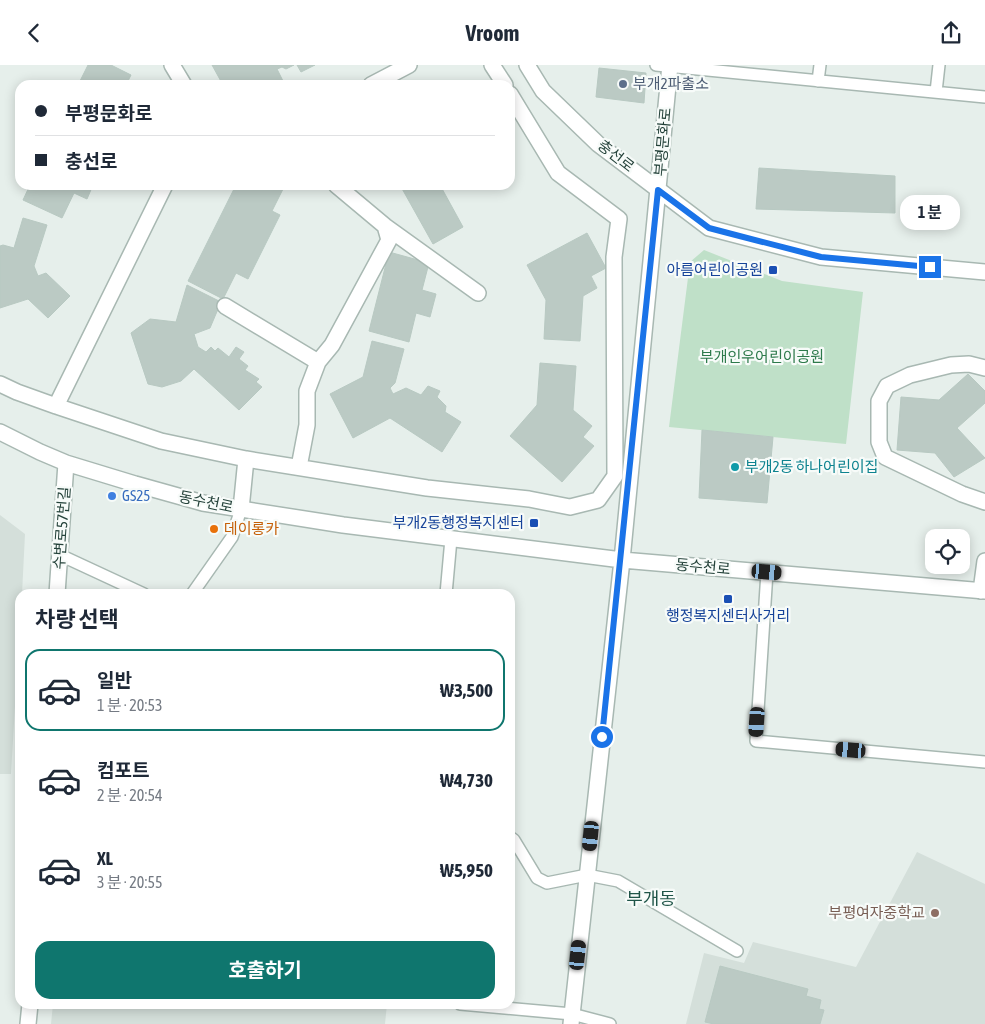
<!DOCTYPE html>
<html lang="ko">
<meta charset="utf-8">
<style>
:root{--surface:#fff;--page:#f2f2f3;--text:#1f2937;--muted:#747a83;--line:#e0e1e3;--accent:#0f766e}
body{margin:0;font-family:"Asap Condensed","Noto Sans KR",sans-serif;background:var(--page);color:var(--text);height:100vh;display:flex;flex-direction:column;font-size:19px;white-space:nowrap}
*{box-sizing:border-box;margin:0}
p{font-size:16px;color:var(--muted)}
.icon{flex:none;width:28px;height:28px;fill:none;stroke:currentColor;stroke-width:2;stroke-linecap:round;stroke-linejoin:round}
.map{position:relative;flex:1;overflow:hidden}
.panel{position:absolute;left:15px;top:524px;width:500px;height:420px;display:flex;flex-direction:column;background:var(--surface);border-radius:15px;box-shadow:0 2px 12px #0003}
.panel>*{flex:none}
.banner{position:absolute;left:15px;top:15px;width:500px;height:110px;border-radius:15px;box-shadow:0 2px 12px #0003;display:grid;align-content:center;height:110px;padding:0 20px;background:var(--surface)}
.buttons{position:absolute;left:925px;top:464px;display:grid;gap:10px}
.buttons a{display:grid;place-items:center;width:45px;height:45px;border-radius:10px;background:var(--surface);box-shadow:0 2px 12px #0003;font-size:25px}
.end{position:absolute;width:22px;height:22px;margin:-11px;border:6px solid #1a73e8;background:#fff;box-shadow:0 0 0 2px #fff}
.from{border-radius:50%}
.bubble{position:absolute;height:35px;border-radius:15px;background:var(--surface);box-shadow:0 2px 12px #0003;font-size:16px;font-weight:700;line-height:35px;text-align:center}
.car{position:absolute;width:15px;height:30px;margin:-15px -8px;border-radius:6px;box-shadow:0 0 4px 1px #0007;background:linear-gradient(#222 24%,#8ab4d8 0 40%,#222 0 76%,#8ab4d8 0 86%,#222 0)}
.banner b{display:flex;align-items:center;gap:18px;height:48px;font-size:19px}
.banner b+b{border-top:1px solid var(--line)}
.banner i{width:12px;height:12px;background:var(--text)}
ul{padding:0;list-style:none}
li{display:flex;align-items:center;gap:15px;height:82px;margin:0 10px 8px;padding:0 10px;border:2px solid transparent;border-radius:15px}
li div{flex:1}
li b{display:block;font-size:19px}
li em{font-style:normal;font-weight:700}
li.selected{border-color:var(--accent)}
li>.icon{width:45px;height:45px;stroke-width:1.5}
h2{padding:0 20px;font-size:22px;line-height:60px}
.action{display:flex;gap:10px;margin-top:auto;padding:10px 20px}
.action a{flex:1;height:58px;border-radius:15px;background:var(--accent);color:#fff;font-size:20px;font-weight:700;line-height:58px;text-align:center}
header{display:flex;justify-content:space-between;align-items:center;height:65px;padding:0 20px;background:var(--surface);font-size:22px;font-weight:700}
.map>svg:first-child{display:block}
</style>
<header><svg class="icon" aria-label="back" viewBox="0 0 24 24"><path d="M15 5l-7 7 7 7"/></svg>Vroom<svg class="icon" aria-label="share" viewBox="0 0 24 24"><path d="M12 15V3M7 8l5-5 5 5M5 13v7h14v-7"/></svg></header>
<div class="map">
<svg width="985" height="959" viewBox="0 0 985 959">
<rect width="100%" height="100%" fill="#e6efeb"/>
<!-- built -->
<path fill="#d4dfda" d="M0,450L25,469L22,529H20V557L11,709H0Z
M917,787L985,819V959H686L704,888L744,898L753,877L856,902Z
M53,939H387L385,959H51Z"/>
<!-- green -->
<path fill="#bfe0c8" d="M704,185L782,216L863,227L846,379L669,362L690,197Z"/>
<!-- building -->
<path fill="#bbcac4" stroke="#b8c9c2" d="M88,0H111L131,10L126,20H78Z
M212,0H294L286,4L282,2L277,4L285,20H223Z
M297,0H315L301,7Z
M599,3L646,8L644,38L596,32Z
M759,103L895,111V148L756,144Z
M30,120H93L87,134L74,128L62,153L23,135Z
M236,120H285L272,146L280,150L248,214L236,208L223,234L188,216Z
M400,120H440L463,162L433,179Z
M23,153L47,160L34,201L38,211L46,208L70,231L48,253L28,234L0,243V181L3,180L14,183Z
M587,168L606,203L591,211L597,223L583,231L580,276L544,274L546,235L527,200Z
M389,187L429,198L422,225L436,229L430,252L416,248L409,277L369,266Z
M187,220L221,237L210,263L194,269L198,282L206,287L211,282L215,286L218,283L229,292L236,282L244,287L239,294L248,301L245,305L259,314L256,317L262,322L239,345L194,304L181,316L162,322L148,319L131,268L150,254L176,257Z
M372,276L404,284L395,318L390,323L393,329L406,323L421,330L428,321L440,326L437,332L446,341L445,347L461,357L442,387L390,353L353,373L330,329L363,312Z
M540,298L576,301L573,345L592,361L583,372L594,381L562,417L510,371L537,340Z
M968,309L985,326V338L957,363L985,393L954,412L935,388L897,385L901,332L939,335Z
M702,365L773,372L767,438L699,433Z
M720,901L808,924L806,931L821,935L819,944L824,945L820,959H714L705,957Z"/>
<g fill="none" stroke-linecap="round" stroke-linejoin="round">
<!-- service casing -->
<g stroke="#a8b8b2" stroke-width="14">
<path id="service" d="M656,0L985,32
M818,16L820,0
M936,27L939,0
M60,490L144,529
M767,507L756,676L985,697
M192,529L232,472L241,444
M446,529L451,474
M510,772L514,775L537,813L547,818L587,810L618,816L737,886
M460,939L572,949L610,959"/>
</g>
<!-- minor casing -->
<g stroke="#a8b8b2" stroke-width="18">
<path id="minor" d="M172,0L184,20
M492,0L505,20
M371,20L409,0
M336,120L385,161L478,228
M225,241L318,297L332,280L389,175L385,161
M985,303L969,299L951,300L910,310L887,321L879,336V377L885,392L962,429L985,437
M0,319L17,327L56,341L161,376L246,394
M56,341L165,120
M299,402L307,360V326L318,297
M241,444L246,394L427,423L529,434L570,442L598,435L615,411L614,192L619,154L558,108L510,29
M981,526L985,496"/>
</g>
<!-- tertiary casing -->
<g stroke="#a8b8b2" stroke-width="18">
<path id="tertiary" d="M527,0L543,26L598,79L709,163L821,192L985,207
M0,367L40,387L66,398L135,419L203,438L343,460L622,495L985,526
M57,529L66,398
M28,959L30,939
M571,959L622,495L670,0"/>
</g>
<!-- service -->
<use href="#service" stroke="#fff" stroke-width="11"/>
<!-- minor -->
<use href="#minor" stroke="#fff" stroke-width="15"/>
<!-- tertiary -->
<use href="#tertiary" stroke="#fff" stroke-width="15"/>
</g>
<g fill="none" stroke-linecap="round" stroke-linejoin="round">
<!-- route -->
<path stroke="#1a73e8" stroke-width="6" d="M602,672L658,125L709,163L728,168L821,192L930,202"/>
</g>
<!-- markers -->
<circle fill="#5c6f8a" stroke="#f7fbf9" stroke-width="2" cx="623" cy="19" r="5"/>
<g fill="#1a4fb4" stroke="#f7fbf9" stroke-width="2">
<rect x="768" y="200" width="10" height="10" rx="2.5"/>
<rect x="529" y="453" width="10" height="10" rx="2.5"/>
<rect x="723" y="529" width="10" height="10" rx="2.5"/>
</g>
<circle fill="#0f9aa8" stroke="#f7fbf9" stroke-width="2" cx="735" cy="402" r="5"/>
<circle fill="#3f7fe0" stroke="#f7fbf9" stroke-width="2" cx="112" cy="431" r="5"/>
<circle fill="#e8710a" stroke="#f7fbf9" stroke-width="2" cx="214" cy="464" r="5"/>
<circle fill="#8d6e63" stroke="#f7fbf9" stroke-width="2" cx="935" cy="848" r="5"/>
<g text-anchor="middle" stroke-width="4.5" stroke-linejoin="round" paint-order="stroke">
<!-- service labels -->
<g font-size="15" fill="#4e5e75" stroke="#f7fbf9" text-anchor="start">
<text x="633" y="24">부개2파출소</text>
</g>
<!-- street labels -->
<g font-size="15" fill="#24423a" stroke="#f7fbf9">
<text transform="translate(663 77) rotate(-85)" y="5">부평문화로</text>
<text transform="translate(616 91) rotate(38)" y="5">충선로</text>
<text transform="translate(206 437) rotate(12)" y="5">동수천로</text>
<text transform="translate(62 463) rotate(-86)" y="5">수변로57번길</text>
<text transform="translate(703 502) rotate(5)" y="5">동수천로</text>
</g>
<!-- transit labels -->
<g font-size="15" fill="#164399" stroke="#f7fbf9" text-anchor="end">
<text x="763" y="210">아름어린이공원</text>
<text x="524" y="463">부개2동행정복지센터</text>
<text x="728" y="556" text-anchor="middle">행정복지센터사거리</text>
</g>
<!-- park labels -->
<g font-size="15" fill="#2d7a4b" stroke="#f7fbf9">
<text x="762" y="297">부개인우어린이공원</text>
</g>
<!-- culture labels -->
<g font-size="15" fill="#0d838f" stroke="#f7fbf9" text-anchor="start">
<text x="745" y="407">부개2동 하나어린이집</text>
</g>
<!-- shop labels -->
<g font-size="15" fill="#366cbe" stroke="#f7fbf9" text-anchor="start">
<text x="122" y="436">GS25</text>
</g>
<!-- food labels -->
<g font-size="15" fill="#c56008" stroke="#f7fbf9" text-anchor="start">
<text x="224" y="469">데이롱카</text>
</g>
<!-- education labels -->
<g font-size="15" fill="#785e54" stroke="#f7fbf9" text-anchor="end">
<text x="925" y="853">부평여자중학교</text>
</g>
<!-- quarter labels -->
<g font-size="18" fill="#1f5548" stroke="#f7fbf9">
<text x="651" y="840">부개동</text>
</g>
</g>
</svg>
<div class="buttons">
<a><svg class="icon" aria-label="locate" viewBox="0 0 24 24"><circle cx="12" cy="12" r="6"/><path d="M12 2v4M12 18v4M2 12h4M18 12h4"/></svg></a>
</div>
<i class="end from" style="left:602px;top:672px"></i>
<i class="end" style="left:930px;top:202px"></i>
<div class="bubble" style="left:900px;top:130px;width:60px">1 분</div>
<i class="car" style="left:767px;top:507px;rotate:95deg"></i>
<i class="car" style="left:757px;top:657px;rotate:184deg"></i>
<i class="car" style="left:851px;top:685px;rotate:275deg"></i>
<i class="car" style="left:591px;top:771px;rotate:186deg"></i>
<i class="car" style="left:578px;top:890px;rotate:6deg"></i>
<div class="banner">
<b><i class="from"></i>부평문화로</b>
<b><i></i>충선로</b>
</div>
<section class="panel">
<h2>차량 선택</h2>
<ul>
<li class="selected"><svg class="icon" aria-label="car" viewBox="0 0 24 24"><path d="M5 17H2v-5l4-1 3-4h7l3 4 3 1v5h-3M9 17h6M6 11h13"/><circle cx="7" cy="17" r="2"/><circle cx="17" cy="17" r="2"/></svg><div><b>일반</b><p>1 분 · 20:53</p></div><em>₩3,500</em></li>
<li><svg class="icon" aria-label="car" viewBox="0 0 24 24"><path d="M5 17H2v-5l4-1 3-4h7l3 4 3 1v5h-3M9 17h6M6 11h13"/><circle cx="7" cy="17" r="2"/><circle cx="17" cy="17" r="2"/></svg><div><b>컴포트</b><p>2 분 · 20:54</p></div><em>₩4,730</em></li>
<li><svg class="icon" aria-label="car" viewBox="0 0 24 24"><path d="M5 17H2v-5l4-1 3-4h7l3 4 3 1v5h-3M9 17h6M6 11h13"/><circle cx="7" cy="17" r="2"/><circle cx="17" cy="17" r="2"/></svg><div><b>XL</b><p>3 분 · 20:55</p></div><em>₩5,950</em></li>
</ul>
<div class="action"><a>호출하기</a></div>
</section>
</div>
